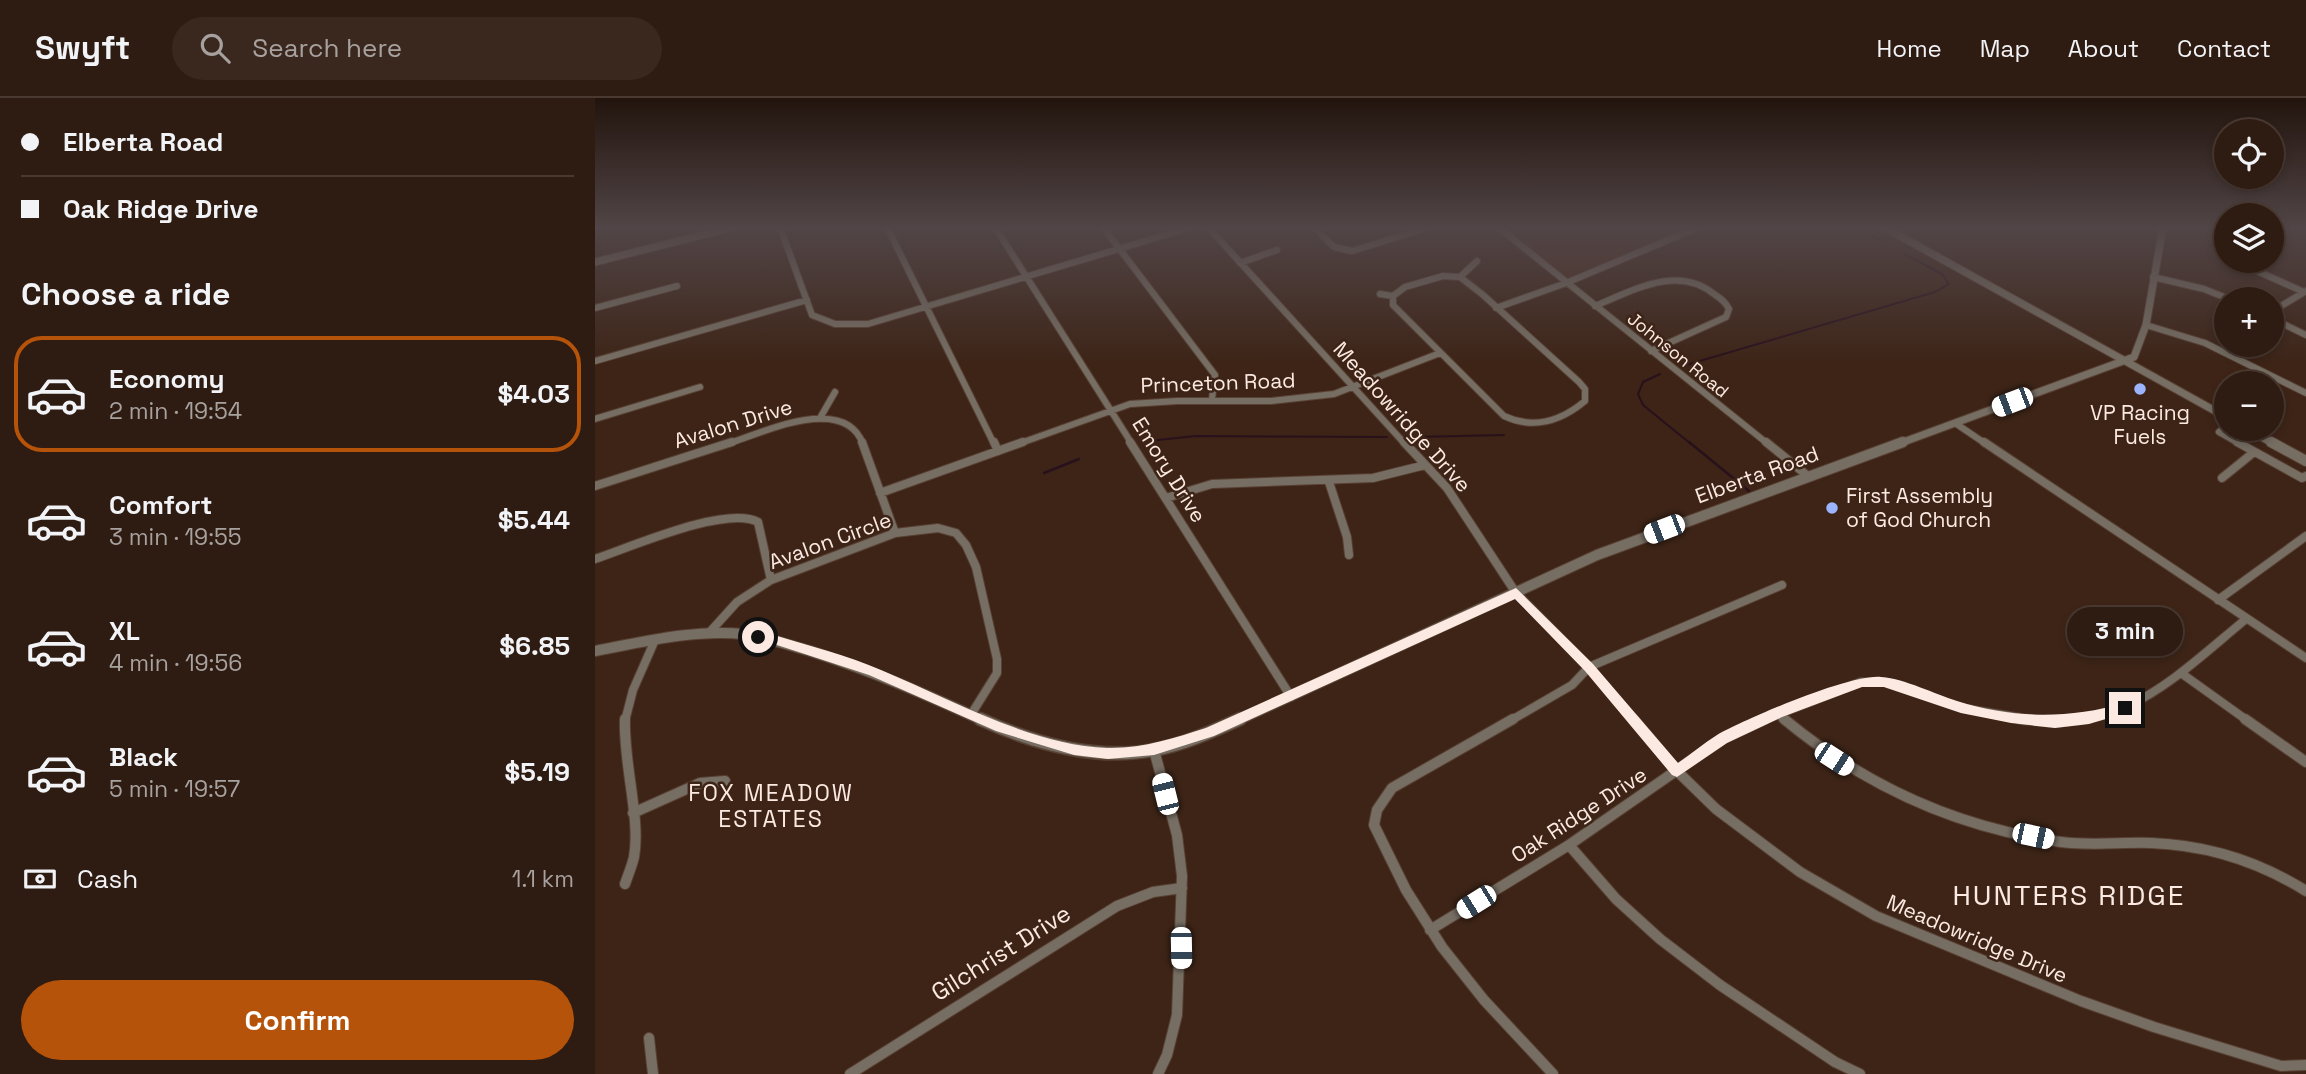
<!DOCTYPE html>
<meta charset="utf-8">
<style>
:root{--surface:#2e1b11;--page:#3a281f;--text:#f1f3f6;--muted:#a7a19f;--line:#493931;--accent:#b45309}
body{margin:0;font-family:"Space Grotesk",sans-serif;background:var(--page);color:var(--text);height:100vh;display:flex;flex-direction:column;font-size:26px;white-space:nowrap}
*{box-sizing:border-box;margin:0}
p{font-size:23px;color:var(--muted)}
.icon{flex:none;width:38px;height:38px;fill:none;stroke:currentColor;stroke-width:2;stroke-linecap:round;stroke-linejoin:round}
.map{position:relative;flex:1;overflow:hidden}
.side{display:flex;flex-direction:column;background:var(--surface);width:595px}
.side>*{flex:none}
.top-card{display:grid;align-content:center;height:154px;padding:0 21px;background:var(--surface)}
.fabs{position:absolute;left:1619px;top:21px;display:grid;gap:14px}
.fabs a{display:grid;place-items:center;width:70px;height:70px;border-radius:50%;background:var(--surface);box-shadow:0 4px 10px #0003,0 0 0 2px var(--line);font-size:35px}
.end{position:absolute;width:32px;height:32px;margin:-16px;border:9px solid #fceae2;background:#111;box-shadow:0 0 0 4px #111}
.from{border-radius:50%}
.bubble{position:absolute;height:49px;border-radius:24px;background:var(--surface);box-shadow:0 4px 10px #0003,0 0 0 2px var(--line);font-size:23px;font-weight:700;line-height:49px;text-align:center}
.car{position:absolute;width:21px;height:42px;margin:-21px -10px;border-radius:9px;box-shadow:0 0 5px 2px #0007;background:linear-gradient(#fff 24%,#345 0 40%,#fff 0 76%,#345 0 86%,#fff 0)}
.top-card b{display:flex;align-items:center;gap:24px;height:66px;font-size:26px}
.top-card b+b{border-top:2px solid var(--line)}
.top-card i{width:18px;height:18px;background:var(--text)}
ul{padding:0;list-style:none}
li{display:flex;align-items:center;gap:21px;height:116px;margin:0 14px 10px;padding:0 7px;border:4px solid transparent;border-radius:28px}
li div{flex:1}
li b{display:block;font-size:26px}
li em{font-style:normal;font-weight:700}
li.on{border-color:var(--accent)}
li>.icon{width:63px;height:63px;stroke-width:1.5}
h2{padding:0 21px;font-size:32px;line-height:84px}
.pay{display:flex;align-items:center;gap:18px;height:77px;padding:0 21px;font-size:26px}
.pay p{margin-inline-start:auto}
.primary-button{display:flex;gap:14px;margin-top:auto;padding:14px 21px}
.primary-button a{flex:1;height:80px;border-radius:42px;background:var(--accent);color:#fff;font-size:28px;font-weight:700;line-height:80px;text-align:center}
header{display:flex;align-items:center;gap:42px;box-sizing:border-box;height:98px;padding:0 35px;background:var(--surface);border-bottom:2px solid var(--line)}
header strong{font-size:33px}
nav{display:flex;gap:38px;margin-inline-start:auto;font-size:24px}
.search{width:490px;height:63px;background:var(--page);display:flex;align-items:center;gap:18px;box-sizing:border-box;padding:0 24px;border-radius:38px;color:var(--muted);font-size:26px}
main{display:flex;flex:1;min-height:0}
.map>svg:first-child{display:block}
</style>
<header>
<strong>Swyft</strong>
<div class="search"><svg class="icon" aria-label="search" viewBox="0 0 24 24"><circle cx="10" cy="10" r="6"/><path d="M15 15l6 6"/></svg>Search here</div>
<nav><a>Home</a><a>Map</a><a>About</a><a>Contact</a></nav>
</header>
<main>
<section class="side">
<div class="top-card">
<b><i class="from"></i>Elberta Road</b>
<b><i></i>Oak Ridge Drive</b>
</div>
<h2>Choose a ride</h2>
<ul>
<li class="on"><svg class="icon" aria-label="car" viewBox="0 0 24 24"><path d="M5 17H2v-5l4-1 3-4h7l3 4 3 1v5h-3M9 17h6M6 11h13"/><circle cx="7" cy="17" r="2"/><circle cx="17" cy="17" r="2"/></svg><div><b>Economy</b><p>2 min · 19:54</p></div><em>$4.03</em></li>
<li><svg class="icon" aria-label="car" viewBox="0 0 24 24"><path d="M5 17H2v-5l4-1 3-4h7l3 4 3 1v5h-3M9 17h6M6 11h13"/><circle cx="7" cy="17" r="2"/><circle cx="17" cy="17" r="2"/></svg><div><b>Comfort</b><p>3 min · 19:55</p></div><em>$5.44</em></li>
<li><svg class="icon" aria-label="car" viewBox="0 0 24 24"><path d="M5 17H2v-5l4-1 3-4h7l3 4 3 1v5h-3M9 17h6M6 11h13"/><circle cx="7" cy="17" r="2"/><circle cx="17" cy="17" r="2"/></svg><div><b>XL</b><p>4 min · 19:56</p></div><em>$6.85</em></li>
<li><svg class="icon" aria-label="car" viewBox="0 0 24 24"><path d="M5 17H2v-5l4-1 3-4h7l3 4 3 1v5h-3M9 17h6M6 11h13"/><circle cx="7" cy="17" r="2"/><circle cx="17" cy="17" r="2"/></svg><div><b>Black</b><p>5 min · 19:57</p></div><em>$5.19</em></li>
</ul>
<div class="pay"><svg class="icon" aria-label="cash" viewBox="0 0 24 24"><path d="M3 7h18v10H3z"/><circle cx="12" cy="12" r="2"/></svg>Cash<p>1.1 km</p></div>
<div class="primary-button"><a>Confirm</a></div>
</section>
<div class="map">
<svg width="1711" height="976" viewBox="0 0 1711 976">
<rect width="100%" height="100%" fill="#3d2417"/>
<!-- built -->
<path fill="#4a2a19" d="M907,129H1099L972,181Z"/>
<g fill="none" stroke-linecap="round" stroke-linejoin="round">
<!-- stream-far1 -->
<path stroke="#29111c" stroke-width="2" d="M1264,129L1287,143
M1091,267L1340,194L1354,186L1347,176L1310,156
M1065,276L1048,284L1043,296L1048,307L1096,346
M820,339L909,337
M553,343L601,338L792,339"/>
<!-- stream -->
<path stroke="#29111c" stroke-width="2.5" d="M1094,344L1154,393
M449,375L484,361"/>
<!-- minor-far2 casing -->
<g stroke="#584033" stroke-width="8">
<path id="minor-far2" d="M185,129L217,217L240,226H273L597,129
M292,129L399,346
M400,129L537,346
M508,129L620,277L617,301
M613,129L810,346
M719,129L739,149L757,153L835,129
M903,129L1173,346
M1650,163L1662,173L1709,194
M645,165L682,152
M848,178L865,179L887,196L984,284L990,291V303C966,323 939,332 909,318L798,207V198L810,189Z
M865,179L882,163
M1558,179L1609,191L1634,201
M785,196L798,198
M1000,208C1037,193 1082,166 1119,196C1125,200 1131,204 1134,211L1131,219L1056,253
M0,210L82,188
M901,210L971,185L1104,129
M1676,214L1711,193
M1676,220L1711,237
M1551,227L1610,245L1711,295
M0,263L212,202
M225,320L240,294
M0,321L105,289
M1360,325L1391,346
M1631,328L1624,334L1645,346
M132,346C167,335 249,295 268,346
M423,346L535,306L582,303H676L739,296L845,255"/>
</g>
<!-- minor-far1 casing -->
<g stroke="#584033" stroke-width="10">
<path id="minor-far1" d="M267,344L300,435
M399,344L403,353
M535,344L696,599
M809,344L852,390L921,495L994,569L1039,623
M1171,344L1214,379
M1389,344L1711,560
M1642,344L1707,380L1711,378
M1627,380L1659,354
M734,384L752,439L754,457
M0,388L137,344
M285,395L428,344
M571,400L617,386L778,380L830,367
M0,461C36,449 131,407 163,424L176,482
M1623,502L1711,438
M113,536L142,504L176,482L300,435L343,430L361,435L371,447L381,469L402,561V575L377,615
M1586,575L1653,623
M1182,615L1191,623
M30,623L38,592L60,542
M915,623L977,587L994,569L1187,487
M1166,623L1266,584H1289L1366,610L1444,623
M1472,623C1491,620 1514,618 1531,609C1576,588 1613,552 1651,521"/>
</g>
<!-- minor casing -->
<g stroke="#584033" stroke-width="12">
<path id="minor" d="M30,621C28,664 46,721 39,759C37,768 33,777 30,786
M918,621L797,690L782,712L779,727L811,792L847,849L889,902L958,976
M1038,621L1082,673L1121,711L1205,774L1281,818L1486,903L1559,929L1686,968L1711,967
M1189,621C1269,687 1363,730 1466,744C1496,748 1526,744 1556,745C1612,747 1663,763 1711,793
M1425,621L1460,624L1487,621
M1650,621L1711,664
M559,652L582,737L587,778L582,917L572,957L563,976
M38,715L105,685L130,683
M974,747L1021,801L1065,841L1125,887L1240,964L1265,976
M835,832L974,747L1127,641L1170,621
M54,940L58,976
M255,976L522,808L558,794L587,790"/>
</g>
<!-- tertiary-far2 casing -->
<g stroke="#584033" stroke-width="9">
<path id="tertiary-far2" d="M1289,129L1631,319
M0,164L139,129
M1652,331L1679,346
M1303,346L1539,259L1551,227L1568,129"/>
</g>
<!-- tertiary-far1 casing -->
<g stroke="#584033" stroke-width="12">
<path id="tertiary-far1" d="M1676,344L1711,363
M0,553C47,544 100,531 148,536C171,539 193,547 215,553C277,573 330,596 389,623
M641,623L1002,457L1308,344"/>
</g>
<!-- tertiary casing -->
<g stroke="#584033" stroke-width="15">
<path id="tertiary" d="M385,621C438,645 500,663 558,652C588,647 618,633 645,621"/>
</g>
<!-- minor-far2 -->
<use href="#minor-far2" stroke="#766e63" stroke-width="6"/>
<!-- minor-far1 -->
<use href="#minor-far1" stroke="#766e63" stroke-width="8"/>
<!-- minor -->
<use href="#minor" stroke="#766e63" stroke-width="10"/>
<!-- tertiary-far2 -->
<use href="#tertiary-far2" stroke="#766e63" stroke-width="7"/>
<!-- tertiary-far1 -->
<use href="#tertiary-far1" stroke="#766e63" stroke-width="10"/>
<!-- tertiary -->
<use href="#tertiary" stroke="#766e63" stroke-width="12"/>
</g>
<!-- sky -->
<linearGradient id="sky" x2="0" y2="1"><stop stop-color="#22140d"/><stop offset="0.49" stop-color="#514547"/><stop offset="1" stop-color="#514547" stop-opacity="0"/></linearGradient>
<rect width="1711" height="265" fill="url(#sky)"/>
<!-- route -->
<path fill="#fceae2" d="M921,490L998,566L1083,665C1096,656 1109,645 1122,637C1152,620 1255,576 1286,579C1311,581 1339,596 1362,603C1420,621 1473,621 1530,605L1536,610L1534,614L1494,626L1460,630L1416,625L1366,615L1289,589H1267L1187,619L1132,645L1082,679L1077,677L990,573L920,501L619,638L559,657L513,661L479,657L401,633L274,577L179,546L159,542L157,539L163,534L179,537C214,548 252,557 286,572C355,601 436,647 512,650C547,651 579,640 611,630Z"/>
<!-- markers -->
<g fill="#9bb4fd" stroke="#3d2417" stroke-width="2.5">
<circle cx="1545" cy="291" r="7"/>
<circle cx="1237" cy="410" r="7"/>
</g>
<g text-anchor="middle" stroke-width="5" stroke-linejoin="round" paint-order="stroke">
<!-- far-street labels -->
<g font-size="18" fill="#fceae2" stroke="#3d2417">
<text transform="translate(1083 257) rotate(39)" y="6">Johnson Road</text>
</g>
<!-- street labels -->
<g font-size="21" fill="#fceae2" stroke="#3d2417">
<text transform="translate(623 285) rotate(-2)" y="7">Princeton Road</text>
<text transform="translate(807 319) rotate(48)" y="7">Meadowridge Drive</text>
<text transform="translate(138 326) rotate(-17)" y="7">Avalon Drive</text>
<text transform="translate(574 372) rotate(58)" y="7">Emory Drive</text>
<text transform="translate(1162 377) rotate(-20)" y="7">Elberta Road</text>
<text transform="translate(235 443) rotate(-20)" y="7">Avalon Circle</text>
<text transform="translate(984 717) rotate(-33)" y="7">Oak Ridge Drive</text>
<text transform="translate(1382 841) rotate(23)" y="7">Meadowridge Drive</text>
</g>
<!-- poi labels -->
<g font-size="21" fill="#fceae2" stroke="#3d2417">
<text x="1545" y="322">VP Racing<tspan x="1545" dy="24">Fuels</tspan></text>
<text x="1251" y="405" text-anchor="start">First Assembly<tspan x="1251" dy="24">of God Church</tspan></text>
</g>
<!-- neighbourhood labels -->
<g font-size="23" letter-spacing="2" fill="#fceae2" stroke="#3d2417">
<text x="176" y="703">FOX MEADOW<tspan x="176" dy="26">ESTATES</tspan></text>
</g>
<!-- near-street labels -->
<g font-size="24" fill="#fceae2" stroke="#3d2417">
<text transform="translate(406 855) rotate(-32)" y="8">Gilchrist Drive</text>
</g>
<!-- near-neighbourhood labels -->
<g font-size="28" letter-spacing="2" fill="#fceae2" stroke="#3d2417">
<text x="1474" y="807">HUNTERS RIDGE</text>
</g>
</g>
</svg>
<div class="fabs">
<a><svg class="icon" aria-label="locate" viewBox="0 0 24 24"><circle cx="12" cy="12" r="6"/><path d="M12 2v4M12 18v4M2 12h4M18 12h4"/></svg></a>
<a><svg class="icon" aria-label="layers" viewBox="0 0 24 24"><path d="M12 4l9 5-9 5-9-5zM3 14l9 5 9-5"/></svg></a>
<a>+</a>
<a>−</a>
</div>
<i class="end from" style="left:163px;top:539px"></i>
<i class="end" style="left:1530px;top:610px"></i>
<div class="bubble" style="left:1472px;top:509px;width:116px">3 min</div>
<i class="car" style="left:1417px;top:304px;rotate:249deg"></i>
<i class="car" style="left:1069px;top:431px;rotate:249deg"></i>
<i class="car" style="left:1239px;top:661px;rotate:123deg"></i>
<i class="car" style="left:570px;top:696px;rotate:346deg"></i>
<i class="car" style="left:1438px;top:738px;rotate:102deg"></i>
<i class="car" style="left:881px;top:804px;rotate:238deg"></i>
<i class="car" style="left:586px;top:850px;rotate:179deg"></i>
</div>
</main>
